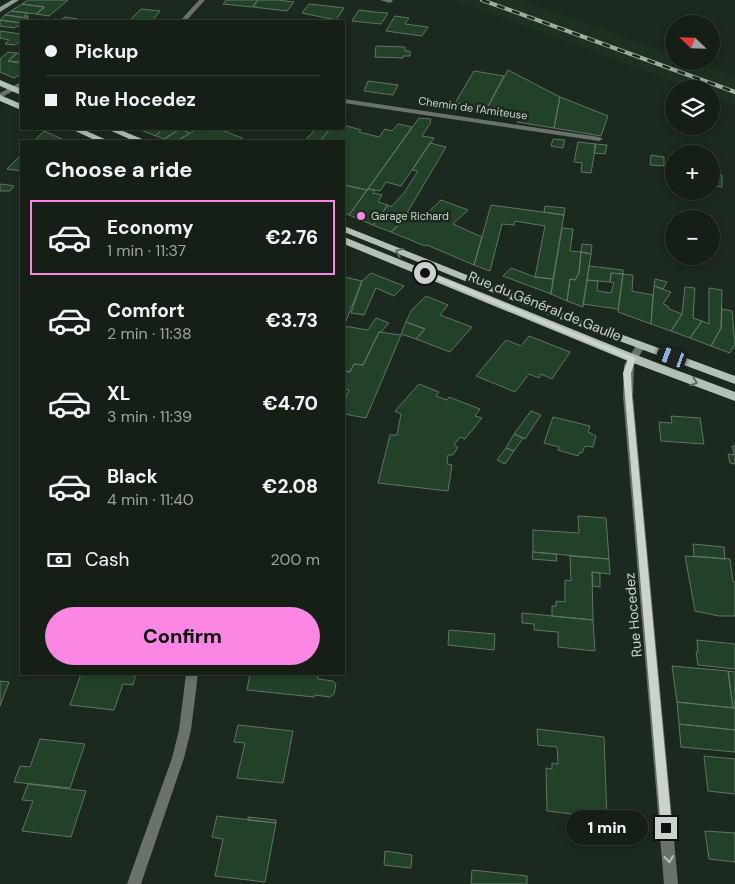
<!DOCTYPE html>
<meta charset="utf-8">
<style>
:root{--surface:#151f16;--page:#1e271f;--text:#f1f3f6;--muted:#9da2a1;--line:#343d35;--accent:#fc86e4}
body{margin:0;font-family:"DM Sans",sans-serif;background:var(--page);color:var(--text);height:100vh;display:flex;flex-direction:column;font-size:19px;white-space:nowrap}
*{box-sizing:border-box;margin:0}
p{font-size:16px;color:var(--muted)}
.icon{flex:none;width:28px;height:28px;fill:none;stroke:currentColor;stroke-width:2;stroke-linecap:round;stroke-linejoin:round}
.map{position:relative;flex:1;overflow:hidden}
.panel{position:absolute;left:20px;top:140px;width:325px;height:535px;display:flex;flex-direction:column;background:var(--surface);border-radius:0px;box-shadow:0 2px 8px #0003,0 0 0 1px var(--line)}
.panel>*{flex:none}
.top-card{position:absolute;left:20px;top:20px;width:325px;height:110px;border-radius:0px;box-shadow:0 2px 8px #0003,0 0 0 1px var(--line);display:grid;align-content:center;height:110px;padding:0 25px;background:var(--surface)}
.needle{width:32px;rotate:293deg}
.fabs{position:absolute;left:665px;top:15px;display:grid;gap:10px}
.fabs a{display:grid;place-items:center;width:55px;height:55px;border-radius:50%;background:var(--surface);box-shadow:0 2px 8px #0003,0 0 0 1px var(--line);font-size:25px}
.end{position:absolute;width:22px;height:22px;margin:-11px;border:6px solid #cbd4cc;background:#111;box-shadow:0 0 0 2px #111}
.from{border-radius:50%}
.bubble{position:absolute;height:35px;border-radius:18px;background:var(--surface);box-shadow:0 2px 8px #0003,0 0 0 1px var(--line);font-size:16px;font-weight:800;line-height:35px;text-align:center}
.car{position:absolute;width:15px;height:30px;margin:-15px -8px;border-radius:6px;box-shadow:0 0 4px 1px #0007;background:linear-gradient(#222 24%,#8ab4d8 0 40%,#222 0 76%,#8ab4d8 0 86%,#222 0)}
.top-card b{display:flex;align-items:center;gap:18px;height:48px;font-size:19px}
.top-card b+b{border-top:1px solid var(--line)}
.top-card i{width:12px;height:12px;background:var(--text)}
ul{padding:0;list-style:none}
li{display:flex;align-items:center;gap:15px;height:75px;margin:0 10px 8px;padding:0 15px;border:2px solid transparent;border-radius:0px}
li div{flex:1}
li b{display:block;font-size:19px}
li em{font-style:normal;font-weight:800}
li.selected{border-color:var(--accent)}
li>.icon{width:45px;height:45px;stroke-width:1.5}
h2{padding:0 25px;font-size:22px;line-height:60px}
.pay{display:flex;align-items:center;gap:12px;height:55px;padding:0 25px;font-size:19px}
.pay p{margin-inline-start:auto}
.action{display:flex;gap:10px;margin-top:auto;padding:10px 25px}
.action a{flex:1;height:58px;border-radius:30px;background:var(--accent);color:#111;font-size:20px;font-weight:800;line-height:58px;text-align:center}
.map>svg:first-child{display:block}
</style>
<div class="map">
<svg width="735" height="884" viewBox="0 0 735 884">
<rect width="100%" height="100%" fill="#1c291e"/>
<!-- built -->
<path fill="#1e3121" d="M455,0H521L674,55V61H692L735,76V104L711,95V89H694Z"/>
<!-- building -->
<path fill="#214228" stroke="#647366" d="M28,0H68L49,16L36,14L44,7L22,4Z
M226,0H258L252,7L223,4Z
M258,0H278L294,2L287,11L253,7Z
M22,4L44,7V8L36,14L11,11Z
M309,4L336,7L344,8L336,20L302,13Z
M141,9L160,11L152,21L130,20Z
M359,10L374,12L388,13L381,24L352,21Z
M11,11L28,13L24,16H29L27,18L5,15Z
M5,15L27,18L29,19L21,23L0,20Z
M395,16L409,18L405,24L428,27L422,36L386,31Z
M65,17L78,19L75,21H52L54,19L61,20Z
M0,20L21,23V25L14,28L0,26Z
M0,31L21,34V41L15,45L5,44L9,40L0,38Z
M376,46L405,47V51H410V56H403V58L375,57Z
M8,52L17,53L8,61L21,62V74L14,78L0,72V59Z
M17,53L21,54V60L18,63L8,61Z
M508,70L560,97L554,128L517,122L521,114L487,108Z
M474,71L504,76L487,108L455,103Z
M368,81L398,85L393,95L364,91Z
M560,97L608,116L601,136L554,128Z
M419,118L431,119L430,122H431L422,136L434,138L401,186L386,182L380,191L368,189Z
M398,124L412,127L367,190L344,185V141H320L330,129H344L347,126L361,130L359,132L379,137L385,129L392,131Z
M138,129H162L156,136Z
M162,129H180L164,139L156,136Z
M180,129L190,133L177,141L164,139Z
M197,129L217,131L219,129L242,138L240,140L244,141H177Z
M316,129H330L320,141L305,140Z
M44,131L62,139L59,141H34Z
M553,139L565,140L563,148L551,146Z
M578,142L596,144L591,173L581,172L582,163L574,162Z
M430,143L446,147L401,223L391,232L373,225L387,206H392L404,193L418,171L412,170Z
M595,144L607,145L605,154L594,153Z
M21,154V171L7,169L19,157Z
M651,155L664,157V166L650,165Z
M711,174L722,175V187L711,186Z
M0,184L8,185L14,186L10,191H0Z
M344,185L367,190L349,215L344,213Z
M368,189L375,190L373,193L382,195L378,202L388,205L373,225L349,215Z
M441,200L468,210L453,224L482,237L474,265L427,245L425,246L391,232L401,223L407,212L422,218Z
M491,205L564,215L553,279L535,277L545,226L515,221L514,225L502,224L490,271L474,265Z
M545,206L565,208L564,215L544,212Z
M562,228L573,229L570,251L581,252L579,273L575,280L570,279L567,301L551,294Z
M582,244L592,245L591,254L581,252Z
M581,252L591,254L583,307L567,301L570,279L575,280L579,273Z
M589,266L623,270V274L611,273L610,282L587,280Z
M511,268L535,277L553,279L551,294L503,276Z
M371,273L404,286L394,296L376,288L364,315L351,313L362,281Z
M611,273L623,274L618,309L583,304L587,280L598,281L597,291L611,293L614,283L610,282Z
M623,274L633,275L632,291L653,295L651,324L618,312Z
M344,277L362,281L344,326Z
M655,279L667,282L663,289L654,286Z
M654,286L671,292L663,304L668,306L669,309L682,314L671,331L651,324Z
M685,287L695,288L693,318L702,321L690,338L671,331L682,314Z
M709,288L722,290L721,328L711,346L690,338L702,321L709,324Z
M426,296L448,305L440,315L472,327L450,352L416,339L425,329L406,322L411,311Z
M722,309L732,311L735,345L730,353L711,346L721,328Z
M376,318L389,323L381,332H379L363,365L354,364L350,372L344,371V326L368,330Z
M406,322L425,329L416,339L401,334Z
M379,332L401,335L366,418L344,414V401L349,390L344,389V371L350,372L354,364L363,365Z
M529,336L570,352L552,379L541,374L539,378L529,374L515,392L476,376L506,340L521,346Z
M419,384L439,392L436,396L447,400L449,397L480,409L475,416L482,418L465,439L460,437L454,445L458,447L453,455H448L447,464L452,465L448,491L378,483L390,435H397L401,414L395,411Z
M531,411L541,415L525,439L514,434Z
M671,416L700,418L704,444L661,441L659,422L672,423Z
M553,417L590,426L588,432L596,436L593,447L585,446L582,453L580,452L578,456L558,450L559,447L544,443Z
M514,434L523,438L514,451L506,448Z
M732,446H735V464L730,463L728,454L734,455Z
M506,448L514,451L505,464L497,460Z
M578,516L606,518L609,559L533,552V530L579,533Z
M693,544L724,547L725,559L694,556Z
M533,552L556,554L557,561L532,559Z
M570,556L609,559L610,574L592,572L593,620L552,616V606H556V601L565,602V580L571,581Z
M685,556L730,559L733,581L735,582V616H719L695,611Z
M592,572L600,573V587L593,586Z
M522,613L593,620L595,651L558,647V632L534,630V624L522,623Z
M449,630L495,634L494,650L448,645Z
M697,640L735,644V669L698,665L696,652H698Z
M672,666L728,671L733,708L677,702Z
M728,671L735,672V708H733Z
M81,674H136L133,685L123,684L114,710L70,705Z
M250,674H318V679L333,681L336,684L334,694L330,697L315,695L314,697L247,690Z
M0,681L9,682L0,706Z
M677,702L735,708V730L679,724Z
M679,724L735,730V752L681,747Z
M238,725L293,731L283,783L237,778L245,743L234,742Z
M537,729L604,737L607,818L547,811L546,768L552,769V763L558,764L557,747L538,745Z
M40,739L85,744L70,788L14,782L20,766L30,767Z
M704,756L735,759V794L708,791Z
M28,784L86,791L71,837L22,831L33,801L22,800Z
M217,816L276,823L265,882L215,876L223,839L212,837Z
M248,817L276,820V823L248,820Z
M705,831L735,833V862L709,859Z
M385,851L412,855L411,868L384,865Z
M472,870L527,876V884H471Z"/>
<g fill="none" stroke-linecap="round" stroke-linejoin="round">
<!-- street -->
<path fill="#6b726c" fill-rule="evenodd" d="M199,0H205L186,21H180Z
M380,0H392L393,1L390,3Z
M21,82V87L0,98V93Z
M344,99L599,137L603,139L599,141L344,103Z
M640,343L645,346L634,365L633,396L678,884H664L623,396L624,365L637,344Z
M186,674H198L191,730L184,758L141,884H127L172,758L179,730Z"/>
<!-- secondary -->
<path fill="#939e95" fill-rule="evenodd" d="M12,0H19L0,12V7Z"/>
<!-- primary -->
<path fill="#b2c1b4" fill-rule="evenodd" d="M0,80L21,89V95L0,86Z
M0,95L21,104V110L0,101Z
M71,129H82L109,141H97Z
M107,129H118L147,141H134Z
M344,226L552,309L735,376V384L544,313L344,232Z
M344,237L636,355L735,392V401L628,361L344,244Z"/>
<!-- rail casing -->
<g stroke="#a2aca3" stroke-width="4">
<path id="rail" d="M482,0L735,92"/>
</g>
<!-- rail -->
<use href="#rail" stroke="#1c291e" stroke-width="2.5" stroke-dasharray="8" stroke-linecap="butt"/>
</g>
<!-- one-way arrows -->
<defs><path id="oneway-chevron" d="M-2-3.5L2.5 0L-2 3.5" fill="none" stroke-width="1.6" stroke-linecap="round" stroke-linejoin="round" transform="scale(1.25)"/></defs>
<g stroke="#606d62">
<use href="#oneway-chevron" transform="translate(399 252) rotate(-158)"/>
<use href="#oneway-chevron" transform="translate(694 382) rotate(20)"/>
</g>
<use stroke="#b8c0b9" href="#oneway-chevron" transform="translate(669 859) rotate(85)"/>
<!-- route -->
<path fill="#cbd4cc" d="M425,271L636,358L631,373L632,396L672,828L670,832L666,834L662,832L661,828L625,396L623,373L628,359L423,274L422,273Z"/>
<!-- markers -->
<circle fill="#fc86e4" stroke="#1c291e" stroke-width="2" cx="361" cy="216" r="5"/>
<g text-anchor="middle" stroke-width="5" stroke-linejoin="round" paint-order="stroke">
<!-- far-street labels -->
<g font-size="11" fill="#cbd4cc" stroke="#1c291e">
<text transform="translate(473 108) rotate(8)" y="4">Chemin de l'Amiteuse</text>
</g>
<!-- far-poi labels -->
<g font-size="11" fill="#cbd4cc" stroke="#1c291e" text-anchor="start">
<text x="371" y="220">Garage Richard</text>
</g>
<!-- street labels -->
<g font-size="14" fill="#cbd4cc" stroke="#1c291e">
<text transform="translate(545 306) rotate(22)" y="5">Rue du Général de Gaulle</text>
<text transform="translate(633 615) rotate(-95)" y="5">Rue Hocedez</text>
</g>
</g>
</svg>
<div class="fabs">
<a><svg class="needle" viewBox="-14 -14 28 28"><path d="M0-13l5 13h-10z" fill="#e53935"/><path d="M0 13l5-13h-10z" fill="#9da2a1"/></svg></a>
<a><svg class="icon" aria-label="layers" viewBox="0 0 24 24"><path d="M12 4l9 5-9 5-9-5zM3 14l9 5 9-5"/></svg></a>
<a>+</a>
<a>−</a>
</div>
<i class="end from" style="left:425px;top:273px"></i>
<i class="end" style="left:666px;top:828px"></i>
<div class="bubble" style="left:566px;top:810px;width:82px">1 min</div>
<i class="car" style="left:672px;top:357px;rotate:290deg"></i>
<div class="top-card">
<b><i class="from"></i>Pickup</b>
<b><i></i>Rue Hocedez</b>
</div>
<section class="panel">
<h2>Choose a ride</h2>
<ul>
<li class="selected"><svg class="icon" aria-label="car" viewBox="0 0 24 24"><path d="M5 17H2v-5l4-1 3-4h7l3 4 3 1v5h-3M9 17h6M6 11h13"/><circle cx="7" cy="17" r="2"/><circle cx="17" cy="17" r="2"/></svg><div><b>Economy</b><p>1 min · 11:37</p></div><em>€2.76</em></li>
<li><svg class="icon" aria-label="car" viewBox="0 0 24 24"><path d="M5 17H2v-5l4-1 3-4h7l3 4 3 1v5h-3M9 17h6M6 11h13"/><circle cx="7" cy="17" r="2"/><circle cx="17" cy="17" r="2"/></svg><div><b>Comfort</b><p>2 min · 11:38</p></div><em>€3.73</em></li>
<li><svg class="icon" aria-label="car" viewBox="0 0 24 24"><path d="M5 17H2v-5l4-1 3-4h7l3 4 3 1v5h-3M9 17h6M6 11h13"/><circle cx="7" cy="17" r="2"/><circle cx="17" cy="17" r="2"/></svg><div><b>XL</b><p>3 min · 11:39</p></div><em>€4.70</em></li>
<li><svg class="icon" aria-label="car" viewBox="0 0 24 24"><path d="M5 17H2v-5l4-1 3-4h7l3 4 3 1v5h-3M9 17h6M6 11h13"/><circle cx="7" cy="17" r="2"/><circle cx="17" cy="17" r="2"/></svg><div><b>Black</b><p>4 min · 11:40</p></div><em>€2.08</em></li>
</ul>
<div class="pay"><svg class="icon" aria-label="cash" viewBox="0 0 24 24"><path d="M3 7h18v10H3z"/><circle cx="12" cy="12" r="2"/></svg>Cash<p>200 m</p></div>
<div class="action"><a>Confirm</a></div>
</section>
</div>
